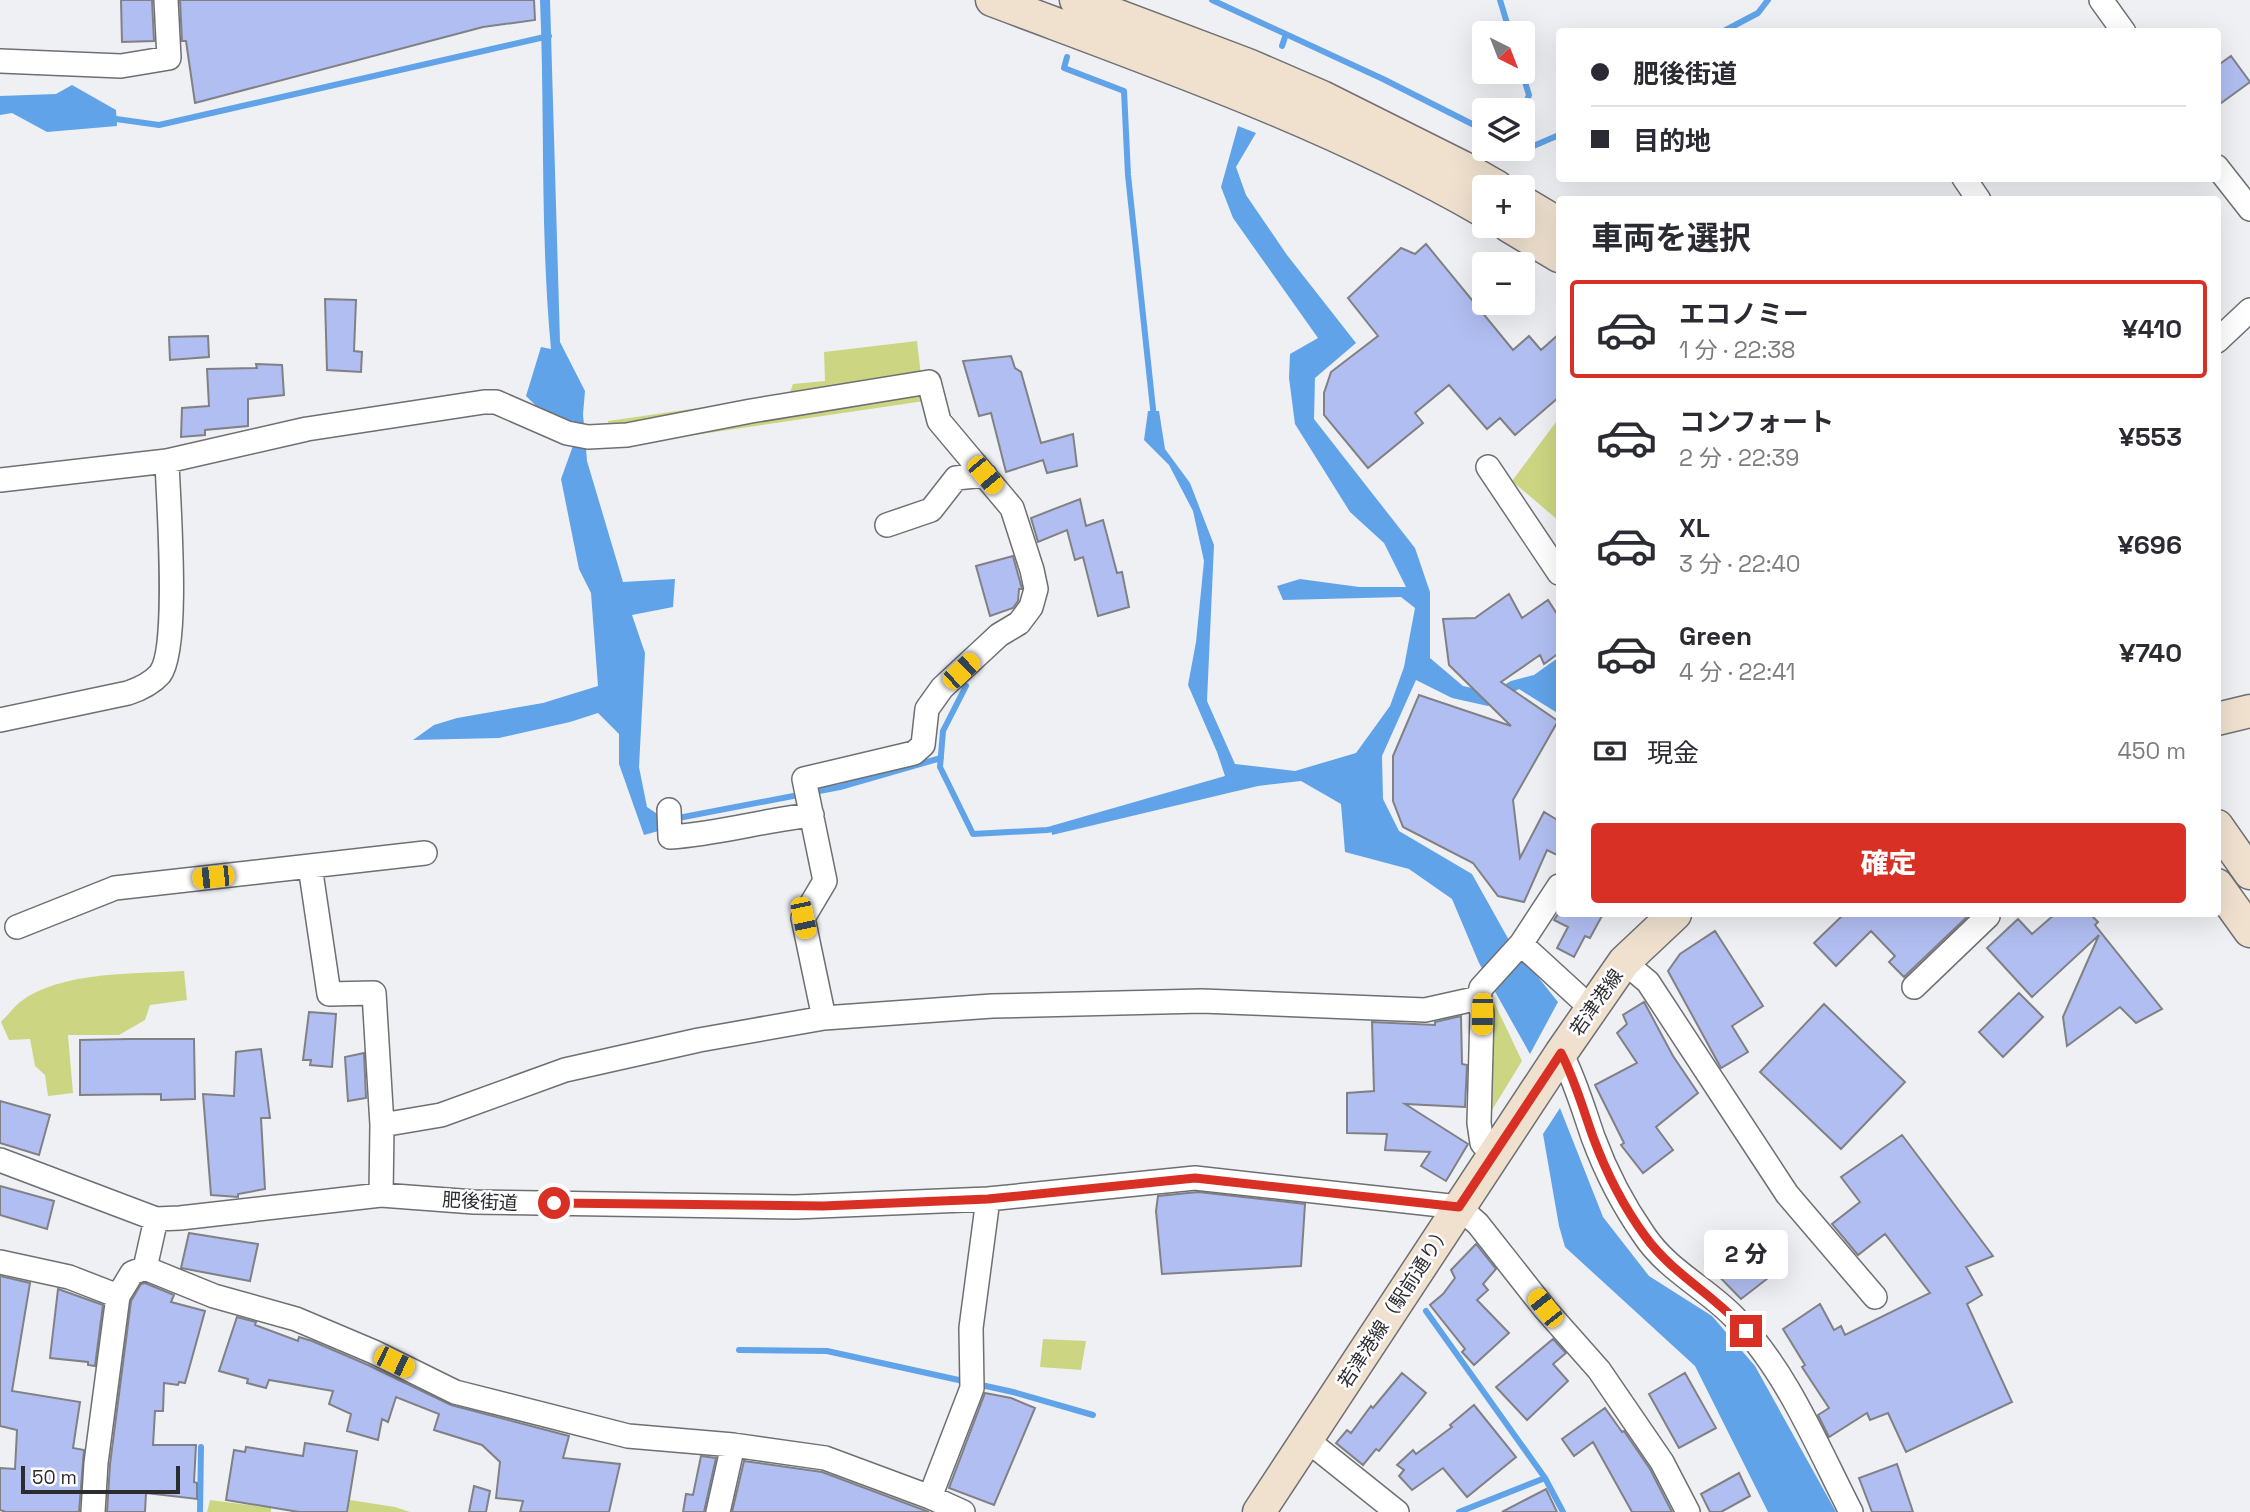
<!DOCTYPE html>
<html lang="ja">
<meta charset="utf-8">
<style>
:root{--surface:#fff;--page:#f7f7f7;--text:#2b2b33;--muted:#7c7c81;--line:#e1e1e2;--accent:#d93025}
body{margin:0;font-family:"Space Grotesk","Noto Sans JP",sans-serif;background:var(--page);color:var(--text);height:100vh;display:flex;flex-direction:column;font-size:26px;white-space:nowrap}
*{box-sizing:border-box;margin:0}
p{font-size:23px;color:var(--muted)}
.icon{flex:none;width:38px;height:38px;fill:none;stroke:currentColor;stroke-width:2;stroke-linecap:round;stroke-linejoin:round}
.map{position:relative;flex:1;overflow:hidden}
.panel{position:absolute;left:1556px;top:196px;width:665px;height:721px;display:flex;flex-direction:column;background:var(--surface);border-radius:7px;box-shadow:0 7px 28px #0002}
.panel>*{flex:none}
.hud{position:absolute;left:1556px;top:28px;width:665px;height:154px;border-radius:7px;box-shadow:0 7px 28px #0002;display:grid;align-content:center;height:154px;padding:0 35px;background:var(--surface)}
.needle{width:46px;rotate:138deg}
.buttons{position:absolute;left:1472px;top:21px;display:grid;gap:14px}
.buttons a{display:grid;place-items:center;width:63px;height:63px;border-radius:7px;background:var(--surface);box-shadow:0 7px 28px #0002;font-size:35px}
.scale{position:absolute;left:21px;bottom:18px;width:159px;box-sizing:border-box;padding-left:7px;border:4px solid #2b2c2d;border-top:0;font-size:19px;line-height:24px;white-space:nowrap;color:#2b2c2d;-webkit-text-stroke:5px #fdfdff;paint-order:stroke}
.end{position:absolute;width:32px;height:32px;margin:-16px;border:9px solid #d93025;background:#fff;box-shadow:0 0 0 4px #fff}
.from{border-radius:50%}
.bubble{position:absolute;height:49px;border-radius:7px;background:var(--surface);box-shadow:0 7px 28px #0002;font-size:23px;font-weight:800;line-height:49px;text-align:center}
.car{position:absolute;width:21px;height:42px;margin:-21px -10px;border-radius:9px;box-shadow:0 0 5px 2px #0007;background:linear-gradient(#f5c518 24%,#345 0 40%,#f5c518 0 76%,#345 0 86%,#f5c518 0)}
.hud b{display:flex;align-items:center;gap:24px;height:66px;font-size:26px}
.hud b+b{border-top:2px solid var(--line)}
.hud i{width:18px;height:18px;background:var(--text)}
ul{padding:0;list-style:none}
li{display:flex;align-items:center;gap:21px;height:98px;margin:0 14px 10px;padding:0 21px;border:4px solid transparent;border-radius:7px}
li div{flex:1}
li b{display:block;font-size:26px}
li em{font-style:normal;font-weight:800}
li.selected{border-color:var(--accent)}
li>.icon{width:63px;height:63px;stroke-width:1.5}
h2{padding:0 35px;font-size:32px;line-height:84px}
.pay{display:flex;align-items:center;gap:18px;height:77px;padding:0 35px;font-size:26px}
.pay p{margin-inline-start:auto}
.action{display:flex;gap:14px;margin-top:auto;padding:14px 35px}
.action a{flex:1;height:80px;border-radius:7px;background:var(--accent);color:#fff;font-size:28px;font-weight:800;line-height:80px;text-align:center}
.map>svg:first-child{display:block}
</style>
<div class="map">
<svg width="2250" height="1512" viewBox="0 0 2250 1512">
<rect width="100%" height="100%" fill="#eff0f4"/>
<!-- green -->
<path fill="#ccd682" d="M917,341L924,401L607,448L608,421L789,395L793,384L825,381L824,352Z
M1559,418V521L1512,481Z
M184,971L187,1000L150,1005L145,1020L119,1035H68L73,1093L48,1096L45,1075L35,1066L30,1039L9,1040L1,1022C7,1016 13,1008 20,1002C60,971 135,974 184,971Z
M1494,1002L1522,1061L1492,1110Z
M1043,1339L1086,1341L1081,1370L1040,1367Z
M210,1500L271,1508V1512H207Z
M350,1500L395,1507L410,1512H348Z"/>
<!-- water -->
<path fill="#60a3e8" d="M540,0H550L560,342L585,391L583,414L587,461L623,582L675,579L673,607L632,615L645,653L639,767L647,807L662,817V830L644,835L619,764V734L598,713L570,722L499,738L413,740L434,725L457,718L543,703L598,686L591,593L579,569L561,479L574,443L526,396L541,347L551,349C540,234 545,116 540,0Z
M72,85L116,110L117,126L47,132L12,113L0,115V96L56,94Z
M1238,126L1256,133L1236,167L1246,195L1287,255L1356,343L1315,378L1314,419L1415,548L1430,592V658L1463,686L1491,692L1511,681L1534,675L1559,657V714L1519,689L1488,706L1452,698L1416,680L1382,756L1383,799L1399,831L1472,874L1510,942L1558,1002L1530,1054L1479,963L1452,899L1409,869L1345,852L1341,804L1301,781L1258,786L1052,835L1051,826L1225,776L1217,752L1188,685L1196,642L1204,561L1193,511L1169,465L1144,440L1148,411H1159L1165,449L1190,483L1214,545L1207,701L1235,764L1295,771L1356,753L1390,706L1404,667L1415,608L1401,597L1283,600L1277,586L1300,579L1359,587H1406L1384,543L1350,512L1295,424L1289,378L1290,354L1318,338L1233,218L1221,187Z
M1560,1108L1603,1217L1649,1276L1712,1316L1755,1366L1836,1512H1768L1695,1366L1565,1247L1559,1226L1543,1134Z"/>
<g fill="none" stroke-linecap="round" stroke-linejoin="round">
<!-- stream -->
<path stroke="#60a3e8" stroke-width="6" d="M1212,0L1383,79L1484,130
M1500,0L1510,33
M1722,32L1758,13L1768,0
M1282,46L1286,34
M1067,57L1064,68L1124,91L1128,175L1154,418
M1522,72L1529,95L1522,113
M109,118L159,125L549,36
M1521,149L1524,150L1559,135
M966,686L943,731L940,767L973,834L1047,830L1059,828
M673,819L840,787L941,758
M1426,1311L1545,1478L1563,1512
M739,1350L827,1351L1013,1392L1093,1415
M200,1512L201,1447
M1459,1512L1545,1478"/>
</g>
<!-- building -->
<path fill="#b1bef1" stroke="#808185" stroke-width="2" d="M121,0H152L154,41L122,42Z
M180,0H534L535,20L483,27L195,103L186,41H182Z
M2231,56L2250,82L2217,106V66Z
M1426,244L1513,350L1529,336L1541,350L1559,334V397L1515,435L1500,418L1487,429L1449,385L1415,413L1423,423L1368,468L1324,415V393L1331,372L1378,336L1348,298L1401,248L1415,254Z
M325,299L356,300L354,351L362,352L361,372L327,370Z
M208,336L209,357L170,360L169,337Z
M1011,356L1015,368L1021,372L1041,443L1073,434L1077,466L1047,473L1043,460L1006,472L991,413L979,416L963,361Z
M256,364L282,365L284,395L248,399V426L205,430V435L181,437L182,408L209,406L207,369L257,368Z
M1080,499L1086,526L1103,520L1117,573L1122,572L1129,607L1098,616L1083,557L1075,560L1067,530L1038,542L1031,518Z
M1013,556L1022,589H1019L1018,601L1013,608L990,616L976,566Z
M1509,594L1522,618L1548,600L1559,617V653L1544,664L1540,655L1501,682L1558,721L1513,800L1520,858L1544,812L1559,821V856L1547,850L1524,902L1498,896L1473,863L1403,827L1393,801V756L1419,695L1511,726L1449,665L1443,619L1475,618Z
M1558,914H1603L1590,938L1585,936L1574,957L1557,948L1568,927L1554,920Z
M1844,914H1970L1904,977L1889,962L1895,956L1871,931L1836,966L1814,943Z
M2055,914H2090L2098,922L2095,925L2162,1009L2136,1023L2120,1007L2067,1046L2063,1017L2099,935L2032,997L1987,948L2018,919L2032,934Z
M1715,931L1763,1006L1732,1026L1748,1052L1721,1068L1668,971L1680,954Z
M2019,993L2043,1017L2003,1057L1979,1032Z
M1644,1002L1673,1056L1698,1093L1656,1127L1673,1150L1643,1173L1621,1145L1624,1143L1595,1085L1637,1063L1617,1033L1627,1024L1623,1015Z
M1824,1004L1905,1082L1841,1149L1760,1072Z
M309,1012L336,1014L332,1067L310,1065L311,1060H303Z
M1461,1016L1462,1064L1467,1065L1465,1107L1405,1104L1468,1144L1446,1181L1421,1166L1430,1152L1385,1150L1387,1134L1347,1133V1093L1374,1091L1372,1022L1435,1025V1022Z
M129,1039H194L195,1099L161,1100V1094L80,1095V1040Z
M261,1049L270,1118H261L265,1189L238,1194V1197L211,1195L203,1094L234,1096L236,1052Z
M364,1053L366,1098L348,1101L345,1057Z
M0,1101L50,1115L39,1155L0,1143Z
M1902,1135L1993,1256L1966,1267L1982,1295L1967,1304L2012,1402L1906,1452L1888,1413L1870,1420L1867,1413L1829,1437L1818,1415L1829,1408L1802,1367L1805,1365L1783,1329L1820,1304L1834,1330L1841,1326L1845,1335L1930,1293L1885,1234L1858,1255L1832,1224L1860,1202L1841,1177Z
M0,1186L54,1201L47,1229L0,1215Z
M1198,1192L1305,1204L1301,1266L1162,1274L1156,1211L1158,1196Z
M189,1233L258,1244L250,1281L181,1268Z
M1758,1237L1781,1268L1741,1299L1705,1262L1726,1245L1731,1254L1747,1241L1751,1244Z
M1476,1244L1496,1269L1483,1284L1488,1290L1477,1300L1509,1333L1474,1365L1462,1352L1465,1349L1430,1305L1443,1294L1455,1278L1451,1270Z
M0,1276L30,1283L12,1391L80,1402L73,1448L84,1450L79,1512H6L0,1510V1468L15,1469L17,1430L0,1426Z
M145,1283L174,1295L171,1302L205,1311L185,1383L179,1382L178,1385L164,1383L163,1411H155L153,1445H196L194,1482L197,1483V1499L146,1493L145,1512H107L110,1464L131,1301L141,1284Z
M58,1289L103,1305L95,1366L88,1365V1362L50,1358Z
M237,1317L256,1322L255,1325L298,1341L299,1337L312,1341L368,1365L451,1405L569,1436L563,1458L620,1464L609,1512H520L523,1501L496,1498L500,1462L482,1445L434,1430L439,1414L396,1397L388,1422L382,1419L378,1440L347,1431L351,1414L329,1404L333,1391L269,1380L266,1388L247,1383L248,1379L219,1371Z
M1553,1339L1566,1353L1553,1364L1568,1381L1527,1420L1496,1387Z
M1402,1373L1426,1393L1379,1451L1376,1449L1363,1465L1336,1443L1347,1430L1351,1433L1371,1406L1373,1408Z
M1685,1373L1716,1428L1679,1448L1649,1394Z
M985,1393L1011,1398L1035,1408L994,1505L949,1488Z
M1474,1405L1516,1457L1467,1497L1443,1468L1412,1490L1399,1476L1404,1470L1397,1465L1413,1450L1416,1454L1452,1427L1450,1425Z
M1605,1408L1622,1432L1624,1431L1650,1469L1672,1512H1632L1593,1442L1574,1456L1562,1439Z
M305,1443L357,1451L347,1512H299L226,1500L234,1450L245,1452L246,1447L303,1456Z
M701,1456L716,1458L704,1512H683L686,1494L693,1495Z
M744,1461L822,1472L929,1512H732Z
M1897,1464L1913,1512H1872L1859,1478Z
M1739,1473L1750,1496L1721,1512H1710L1701,1494Z
M474,1486L490,1491L486,1512H469Z
M1546,1489L1557,1512H1502Z"/>
<g fill="none" stroke-linecap="round" stroke-linejoin="round">
<!-- street casing -->
<g stroke="#6e6f72" stroke-width="26">
<path id="street" d="M2101,0L2124,32
M0,61L121,66L169,58L166,0
M2217,167L2250,209
M1964,178L1979,200
M2217,341L2250,310
M1488,467L1559,573
M0,480L167,461L307,429L484,402H496L567,433L588,437L627,435L751,411L929,382L939,421L1012,508L1032,570L1036,589L1031,607L1019,623L999,635L942,688L927,709L923,745L914,753L804,779L825,881L803,918L824,1018
M887,525L931,510L956,478L985,475
M0,720L128,693C140,689 151,684 160,674C180,648 168,499 167,461
M669,810L670,837C718,834 764,820 812,815
M310,866L329,994L374,993L382,1125L381,1195
M17,927L115,888L425,853
M1521,944L1592,1009
M1624,962L1648,982L1787,1194L1875,1297
M1914,987L1988,916L1986,914
M1561,1053C1575,1080 1583,1108 1593,1137C1606,1172 1623,1205 1644,1235C1667,1270 1706,1288 1734,1317C1787,1371 1817,1446 1851,1512
M382,1125L441,1115L565,1070L699,1040L824,1018L992,1006L1202,1001L1425,1010L1479,998
M1493,1154L1482,1143L1479,1123L1482,1014L1479,998L1481,988L1521,944L1559,886
M0,1160L156,1219L180,1218L381,1195L474,1202L795,1207L988,1199L1195,1178L1459,1207L1478,1224L1545,1309L1599,1370L1662,1462L1688,1512
M0,1262L69,1277L118,1296
M145,1268L156,1219
M1307,1440L1397,1512
M930,1497L972,1388L971,1328L988,1199
M93,1512L96,1463L118,1296L132,1273L145,1268L214,1296L296,1319L374,1352L455,1392L628,1436L733,1445L825,1458L930,1497L963,1512
M718,1512L733,1445"/>
</g>
<!-- secondary casing -->
<g stroke="#6e6f72" stroke-width="35">
<path id="secondary" d="M992,0C1159,63 1329,122 1484,211
M1076,0L1248,65L1322,97L1462,167L1497,187
M1522,202L1559,224
M1509,226L1559,256
M2217,719L2250,711
M2217,826L2250,873
M2217,885L2250,931
M1259,1512L1561,1053L1624,962L1675,914"/>
</g>
<!-- street -->
<use href="#street" stroke="#fff" stroke-width="23"/>
<!-- secondary -->
<use href="#secondary" stroke="#f0e1cf" stroke-width="32"/>
</g>
<g fill="none" stroke-linecap="round" stroke-linejoin="round">
<!-- route -->
<path stroke="#d93025" stroke-width="9" d="M554,1203L823,1206L988,1199L1195,1178L1459,1207L1561,1053C1575,1080 1583,1109 1593,1137C1606,1172 1623,1206 1645,1236C1672,1274 1716,1296 1746,1331"/>
</g>
<g text-anchor="middle" stroke-width="5" stroke-linejoin="round" paint-order="stroke">
<!-- street labels -->
<g font-size="19" fill="#2b2c2d" stroke="#fdfdff">
<text transform="translate(1596 1002) rotate(-55)" y="7">若津港線</text>
<text transform="translate(480 1201) rotate(3)" y="7">肥後街道</text>
<text transform="translate(1394 1306) rotate(-57)" y="7">若津港線（駅前通り）</text>
</g>
</g>
</svg>
<div class="buttons">
<a><svg class="needle" viewBox="-14 -14 28 28"><path d="M0-13l5 13h-10z" fill="#e53935"/><path d="M0 13l5-13h-10z" fill="#7c7c81"/></svg></a>
<a><svg class="icon" aria-label="layers" viewBox="0 0 24 24"><path d="M12 4l9 5-9 5-9-5zM3 14l9 5 9-5"/></svg></a>
<a>+</a>
<a>−</a>
</div>
<div class="scale">50 m</div>
<i class="end from" style="left:554px;top:1203px"></i>
<i class="end" style="left:1746px;top:1331px"></i>
<div class="bubble" style="left:1704px;top:1230px;width:84px">2 分</div>
<i class="car" style="left:985px;top:475px;rotate:140deg"></i>
<i class="car" style="left:961px;top:671px;rotate:47deg"></i>
<i class="car" style="left:213px;top:877px;rotate:264deg"></i>
<i class="car" style="left:803px;top:918px;rotate:168deg"></i>
<i class="car" style="left:1482px;top:1014px;rotate:181deg"></i>
<i class="car" style="left:1545px;top:1308px;rotate:322deg"></i>
<i class="car" style="left:394px;top:1362px;rotate:116deg"></i>
<div class="hud">
<b><i class="from"></i>肥後街道</b>
<b><i></i>目的地</b>
</div>
<section class="panel">
<h2>車両を選択</h2>
<ul>
<li class="selected"><svg class="icon" aria-label="car" viewBox="0 0 24 24"><path d="M5 17H2v-5l4-1 3-4h7l3 4 3 1v5h-3M9 17h6M6 11h13"/><circle cx="7" cy="17" r="2"/><circle cx="17" cy="17" r="2"/></svg><div><b>エコノミー</b><p>1 分 · 22:38</p></div><em>¥410</em></li>
<li><svg class="icon" aria-label="car" viewBox="0 0 24 24"><path d="M5 17H2v-5l4-1 3-4h7l3 4 3 1v5h-3M9 17h6M6 11h13"/><circle cx="7" cy="17" r="2"/><circle cx="17" cy="17" r="2"/></svg><div><b>コンフォート</b><p>2 分 · 22:39</p></div><em>¥553</em></li>
<li><svg class="icon" aria-label="car" viewBox="0 0 24 24"><path d="M5 17H2v-5l4-1 3-4h7l3 4 3 1v5h-3M9 17h6M6 11h13"/><circle cx="7" cy="17" r="2"/><circle cx="17" cy="17" r="2"/></svg><div><b>XL</b><p>3 分 · 22:40</p></div><em>¥696</em></li>
<li><svg class="icon" aria-label="car" viewBox="0 0 24 24"><path d="M5 17H2v-5l4-1 3-4h7l3 4 3 1v5h-3M9 17h6M6 11h13"/><circle cx="7" cy="17" r="2"/><circle cx="17" cy="17" r="2"/></svg><div><b>Green</b><p>4 分 · 22:41</p></div><em>¥740</em></li>
</ul>
<div class="pay"><svg class="icon" aria-label="cash" viewBox="0 0 24 24"><path d="M3 7h18v10H3z"/><circle cx="12" cy="12" r="2"/></svg>現金<p>450 m</p></div>
<div class="action"><a>確定</a></div>
</section>
</div>
